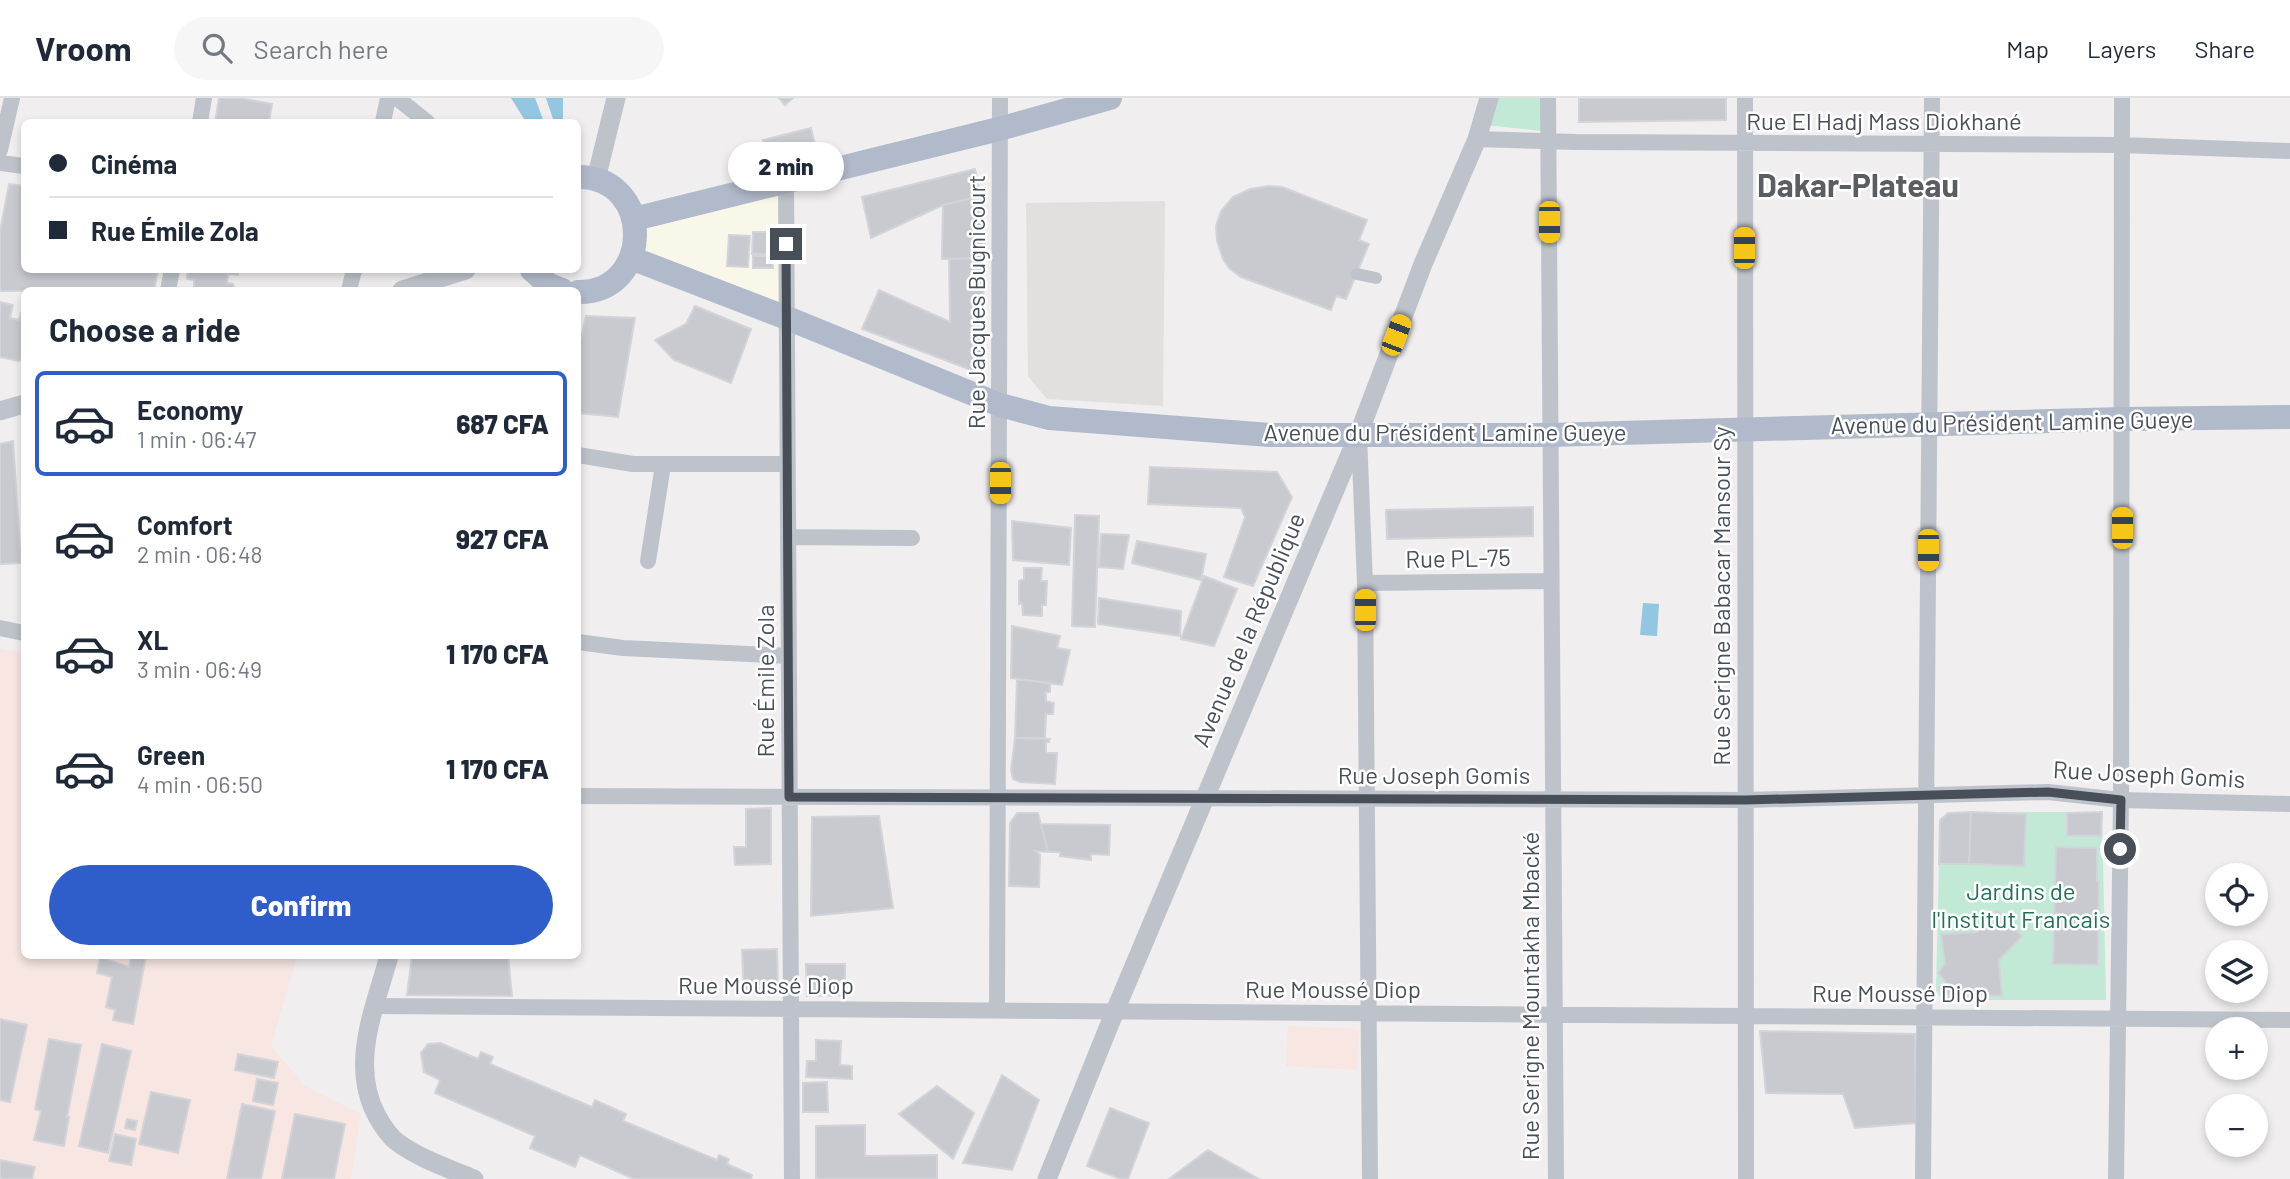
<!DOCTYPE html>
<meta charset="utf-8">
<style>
:root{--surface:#fff;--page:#f6f6f7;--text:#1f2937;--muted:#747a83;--line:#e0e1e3;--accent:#2f5dca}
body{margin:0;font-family:Barlow,sans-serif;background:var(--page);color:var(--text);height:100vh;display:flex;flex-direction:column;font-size:26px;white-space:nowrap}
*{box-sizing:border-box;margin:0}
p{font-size:23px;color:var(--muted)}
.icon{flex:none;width:38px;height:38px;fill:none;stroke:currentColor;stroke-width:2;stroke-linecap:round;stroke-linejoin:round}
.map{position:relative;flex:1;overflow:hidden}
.drawer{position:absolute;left:21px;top:189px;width:560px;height:672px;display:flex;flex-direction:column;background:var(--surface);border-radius:10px;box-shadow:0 4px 10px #0003}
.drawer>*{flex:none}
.guide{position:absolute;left:21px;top:21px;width:560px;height:154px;border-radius:10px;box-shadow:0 4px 10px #0003;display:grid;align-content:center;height:154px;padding:0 28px;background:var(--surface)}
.tools{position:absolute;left:2205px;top:765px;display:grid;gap:14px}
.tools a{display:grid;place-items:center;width:63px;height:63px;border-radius:50%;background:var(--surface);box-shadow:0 4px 10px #0003;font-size:35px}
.end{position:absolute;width:32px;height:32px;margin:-16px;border:9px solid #484f59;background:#fff;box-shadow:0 0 0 4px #fff}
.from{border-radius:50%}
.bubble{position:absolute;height:49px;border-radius:24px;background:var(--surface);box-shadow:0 4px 10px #0003;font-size:23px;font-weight:800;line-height:49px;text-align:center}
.car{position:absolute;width:21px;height:42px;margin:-21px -10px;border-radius:9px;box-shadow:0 0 5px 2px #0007;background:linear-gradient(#f5c518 24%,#345 0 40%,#f5c518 0 76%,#345 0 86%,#f5c518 0)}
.guide b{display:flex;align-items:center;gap:24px;height:66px;font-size:26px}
.guide b+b{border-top:2px solid var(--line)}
.guide i{width:18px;height:18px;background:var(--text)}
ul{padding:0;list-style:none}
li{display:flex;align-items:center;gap:21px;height:105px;margin:0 14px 10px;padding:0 14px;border:4px solid transparent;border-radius:10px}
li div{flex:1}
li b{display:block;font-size:26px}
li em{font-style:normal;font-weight:800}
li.on{border-color:var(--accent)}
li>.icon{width:63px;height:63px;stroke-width:1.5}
h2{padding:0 28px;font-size:32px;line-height:84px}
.action{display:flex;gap:14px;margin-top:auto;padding:14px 28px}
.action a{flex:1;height:80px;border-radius:42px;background:var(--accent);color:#fff;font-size:28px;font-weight:800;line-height:80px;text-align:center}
header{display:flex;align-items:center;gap:42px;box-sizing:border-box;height:98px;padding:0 35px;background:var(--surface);border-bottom:2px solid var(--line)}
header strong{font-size:33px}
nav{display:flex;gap:38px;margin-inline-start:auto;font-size:24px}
.search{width:490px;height:63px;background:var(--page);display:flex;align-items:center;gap:18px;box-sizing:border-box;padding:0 24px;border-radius:38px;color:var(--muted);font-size:26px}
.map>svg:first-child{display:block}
</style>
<header>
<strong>Vroom</strong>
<div class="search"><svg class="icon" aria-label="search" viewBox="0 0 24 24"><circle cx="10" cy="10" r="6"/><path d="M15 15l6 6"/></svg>Search here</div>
<nav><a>Map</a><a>Layers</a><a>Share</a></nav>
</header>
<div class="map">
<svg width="2290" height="1081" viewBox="0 0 2290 1081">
<rect width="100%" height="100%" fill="#f0eeee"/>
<!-- commercial -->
<path fill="#f9f7e9" d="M781,94L780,210L643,154L645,124Z"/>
<!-- education -->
<path fill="#e1e0df" d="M1165,103L1163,308L1047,301L1028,278L1026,105Z"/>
<!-- medical -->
<path fill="#f7e6e1" d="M0,550L24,555V858H297L271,948L305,988L361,1016L351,1081H0Z
M1288,928L1359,931L1357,972L1286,968Z"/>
<!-- green -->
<path fill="#c1e9d6" d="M1496,0H1541L1542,33L1485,27Z
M1971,714H2102L2106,902H1942L1936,892L1940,722L1948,715Z"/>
<!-- water -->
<path fill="#93c6e1" d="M511,0H535L544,24H526Z
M546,0H563V24H554Z
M1643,505L1659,506L1657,538L1640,537Z"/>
<!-- building -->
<path fill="#c9cad0" stroke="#d3d4d9" stroke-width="2" d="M219,0H240L272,6L269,24H215Z
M779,0H793L785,7Z
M1579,0H1726V22L1579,24Z
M811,30L815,47L767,59L763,42Z
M975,71L981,98L943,107L871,140L862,99Z
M9,86L24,88V172H158L154,192L0,193V134Z
M1269,88L1282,89L1367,122L1359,142L1369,146L1346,201L1336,198L1331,212L1241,179L1229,170L1223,161L1217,143L1216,128L1221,113L1233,99L1250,91Z
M981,98L984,116V160L942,161L943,107Z
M753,134H773L772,156H752Z
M729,137L750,138L748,169L727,168Z
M753,158H772L773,170H753Z
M984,160L982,276L862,231L879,192L950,224L949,161Z
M188,172H238V177L228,176L227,185L233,186L235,192H187H194V182L187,181Z
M0,204L13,207L10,220L19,222L21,215L24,216V261L18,263L0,259Z
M695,208L751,231L731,285L674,262L655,242L686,226Z
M586,218L635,220L618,319L578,315V253Z
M13,343L21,465L0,466V346Z
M1150,369L1277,374L1292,399L1253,488L1224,479L1245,419L1241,410L1148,406Z
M1533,409V438L1387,441L1386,412Z
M1075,417L1099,418L1095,529L1072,528Z
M1012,423L1071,430L1069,467L1013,462Z
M1101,436L1129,437L1123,471L1099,469Z
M1137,443L1206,456L1201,482L1132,465Z
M1024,470H1042L1041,483H1047L1046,507H1042V518L1023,517L1022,505L1019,506V483L1024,481Z
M1204,478L1237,491L1214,548L1181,541Z
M1099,500L1181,513L1180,538L1098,526Z
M1012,528L1060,538L1057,550L1070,552L1062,587L1011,580Z
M1017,581L1050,585V594H1046V603L1054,605L1053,616H1046L1045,640H1015Z
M1015,640L1050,641L1049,644H1046V655H1057L1055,686L1020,684L1013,681L1011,672Z
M771,710V766L735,767L734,749H746V711Z
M1971,714L2026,716L2024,768L1969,766Z
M1971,714L1969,766H1939L1940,722L1948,715Z
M2102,714L2101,738H2067V715Z
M1017,715H1038L1048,754L1035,753L1040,757L1039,789L1009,788L1010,725Z
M879,718L893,810L811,818L812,719Z
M1041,726L1110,727L1109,757L1091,756V762L1060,758V754H1048Z
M2056,749L2097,750V783H2099L2098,867L2053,866Z
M1997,813L2022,838L1999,862L2002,898L1960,897L1954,894L1948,899L1939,890L1946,884L1938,875L1945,865L1941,836L1977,834Z
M777,851L778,894L744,895L742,852Z
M131,858H146L133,926L113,922L115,912L106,909L112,879L97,875L100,859L129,869Z
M412,858H508L512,898L407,897Z
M806,866H845V897L807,898Z
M0,921L27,927L10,1004L0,1002Z
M1760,933L1915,936L1916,1025L1855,1030L1843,996L1766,995Z
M49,941L81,947L67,1019H69L64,1048L34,1042L41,1013L35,1011Z
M816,942L841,943L840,967L852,968V981L806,979L807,963H816Z
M440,945L478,961L481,954L493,959L490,966L592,1009L595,1002L626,1016L623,1023L717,1062L719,1057L729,1061L727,1066L752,1077L751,1081H634L580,1057L575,1069L530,1050L535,1038L435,995L440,982L424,974L421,955L428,946Z
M102,946L131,953L108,1055L79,1048Z
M238,956L278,964L274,980L235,972Z
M1002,977L1039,1002L1012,1072L963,1065Z
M257,981L278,985L273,1007L253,1003Z
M827,984L828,1014H803V985Z
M937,988L974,1015L953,1061L899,1016Z
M151,994L190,1002L178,1055L139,1046Z
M242,1006L275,1013L261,1081H227Z
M1110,1010L1149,1025L1128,1081H1120L1087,1068Z
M295,1016L345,1026L334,1081H282Z
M127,1021L137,1023L135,1032L125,1030Z
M865,1027V1058L937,1057V1081H816V1028Z
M115,1036L136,1041L131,1067L109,1063Z
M1208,1052L1259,1081H1169Z
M0,1062L35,1069L32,1081H0Z"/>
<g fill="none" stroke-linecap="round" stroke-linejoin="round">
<!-- pedestrian -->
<path stroke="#bec3cb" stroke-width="12" d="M1357,176L1376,180"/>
<!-- minor -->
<path stroke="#bec3cb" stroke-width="16" d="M397,0L427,24
M1548,0L1556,1081
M1745,0L1746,1081
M200,24L204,0
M383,24L388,0
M1477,41L1576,44L2122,47L2290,53
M0,52L12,0
M0,65L24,68
M786,84L792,1081
M168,192L172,172
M349,192L354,172
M1359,338L1365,485L1370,1081
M578,357L633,366H787
M788,439L912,440
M648,463L663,367
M1365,485L1551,483
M0,530L24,535
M578,544L623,550L789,558
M578,698L1745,702L2048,694L2121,702L2290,706
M376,908L2290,922
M997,912L1000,0
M1923,1081L1932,0
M2116,1081L2121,702L2122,0"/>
<!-- tertiary -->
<path stroke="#bec3cb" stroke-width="19" d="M596,81L616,0
M402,192L466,172
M0,313L24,306
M389,858C375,910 349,966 377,1018C382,1027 389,1038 397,1044C420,1061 448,1070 474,1081
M1047,1081L1115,913L1359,335L1423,166L1477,41L1489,0"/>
<!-- primary -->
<path stroke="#b1baca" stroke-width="24" d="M578,79C655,79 653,195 578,194
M634,121L999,31L1110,0
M631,160L787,220L1000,307L1049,320L1270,337H1550L2122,321L2290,319
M532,172L549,187L562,192"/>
</g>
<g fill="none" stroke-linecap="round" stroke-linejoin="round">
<!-- route -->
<path stroke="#484f59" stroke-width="9" d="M786,146L789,699L1745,702L2048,694L2121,702L2120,751"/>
</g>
<g text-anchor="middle" stroke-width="5" stroke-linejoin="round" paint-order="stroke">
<!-- street labels -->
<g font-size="24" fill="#484f59" stroke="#fff">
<text x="1884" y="32">Rue El Hadj Mass Diokhané</text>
<text transform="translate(977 204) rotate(-90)" y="8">Rue Jacques Bugnicourt</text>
<text transform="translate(2012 325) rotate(-1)" y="8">Avenue du Président Lamine Gueye</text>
<text x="1445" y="343">Avenue du Président Lamine Gueye</text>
<text transform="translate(1458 461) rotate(-1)" y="8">Rue PL-75</text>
<text transform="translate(1722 498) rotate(-90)" y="8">Rue Serigne Babacar Mansour Sy</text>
<text transform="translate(1249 532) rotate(-67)" y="8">Avenue de la République</text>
<text transform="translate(766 583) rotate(-90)" y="8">Rue Émile Zola</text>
<text transform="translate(2149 677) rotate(3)" y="8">Rue Joseph Gomis</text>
<text x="1434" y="686">Rue Joseph Gomis</text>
<text x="766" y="896">Rue Moussé Diop</text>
<text x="1333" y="900">Rue Moussé Diop</text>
<text x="1900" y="904">Rue Moussé Diop</text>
<text transform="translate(1531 898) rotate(-90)" y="8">Rue Serigne Mountakha Mbacké</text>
</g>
<!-- park labels -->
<g font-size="24" fill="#227155" stroke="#fff">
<text x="2021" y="802">Jardins de<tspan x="2021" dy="28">l'Institut Francais</tspan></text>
</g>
<!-- district labels -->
<g font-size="32" font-weight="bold" fill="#5b5d62" stroke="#fff">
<text x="1858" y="99">Dakar-Plateau</text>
</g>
</g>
</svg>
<div class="tools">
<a><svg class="icon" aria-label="locate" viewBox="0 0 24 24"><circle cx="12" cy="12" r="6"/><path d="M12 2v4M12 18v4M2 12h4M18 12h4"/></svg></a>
<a><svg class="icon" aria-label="layers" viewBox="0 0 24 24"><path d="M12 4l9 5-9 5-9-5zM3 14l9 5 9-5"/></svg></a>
<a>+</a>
<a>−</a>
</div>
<i class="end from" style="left:2120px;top:751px"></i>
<i class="end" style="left:786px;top:146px"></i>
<div class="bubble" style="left:728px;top:44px;width:116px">2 min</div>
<i class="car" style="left:1549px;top:124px;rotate:180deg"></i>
<i class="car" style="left:1744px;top:150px;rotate:0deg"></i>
<i class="car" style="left:1396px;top:237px;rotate:21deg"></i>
<i class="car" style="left:1000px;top:385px;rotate:180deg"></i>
<i class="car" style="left:2122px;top:430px;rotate:0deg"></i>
<i class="car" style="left:1928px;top:452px;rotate:180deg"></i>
<i class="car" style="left:1365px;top:512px;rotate:0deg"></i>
<div class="guide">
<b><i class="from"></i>Cinéma</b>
<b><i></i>Rue Émile Zola</b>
</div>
<section class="drawer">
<h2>Choose a ride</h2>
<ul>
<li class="on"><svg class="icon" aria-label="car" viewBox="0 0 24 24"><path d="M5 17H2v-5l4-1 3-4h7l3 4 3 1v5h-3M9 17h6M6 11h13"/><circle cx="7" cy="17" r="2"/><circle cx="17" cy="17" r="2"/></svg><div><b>Economy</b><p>1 min · 06:47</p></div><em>687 CFA</em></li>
<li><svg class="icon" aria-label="car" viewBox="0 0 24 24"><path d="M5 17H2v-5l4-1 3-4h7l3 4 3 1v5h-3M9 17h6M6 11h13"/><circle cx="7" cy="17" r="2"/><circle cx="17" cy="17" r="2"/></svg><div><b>Comfort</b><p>2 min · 06:48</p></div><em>927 CFA</em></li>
<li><svg class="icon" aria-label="car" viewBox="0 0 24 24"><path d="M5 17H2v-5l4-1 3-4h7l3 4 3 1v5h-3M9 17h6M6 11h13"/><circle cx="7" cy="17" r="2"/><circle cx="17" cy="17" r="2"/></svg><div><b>XL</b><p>3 min · 06:49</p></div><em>1 170 CFA</em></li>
<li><svg class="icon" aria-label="car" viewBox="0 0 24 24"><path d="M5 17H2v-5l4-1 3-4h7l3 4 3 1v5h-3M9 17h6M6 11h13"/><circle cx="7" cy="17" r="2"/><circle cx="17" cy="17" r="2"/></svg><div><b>Green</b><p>4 min · 06:50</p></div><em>1 170 CFA</em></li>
</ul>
<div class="action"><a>Confirm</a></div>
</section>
</div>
